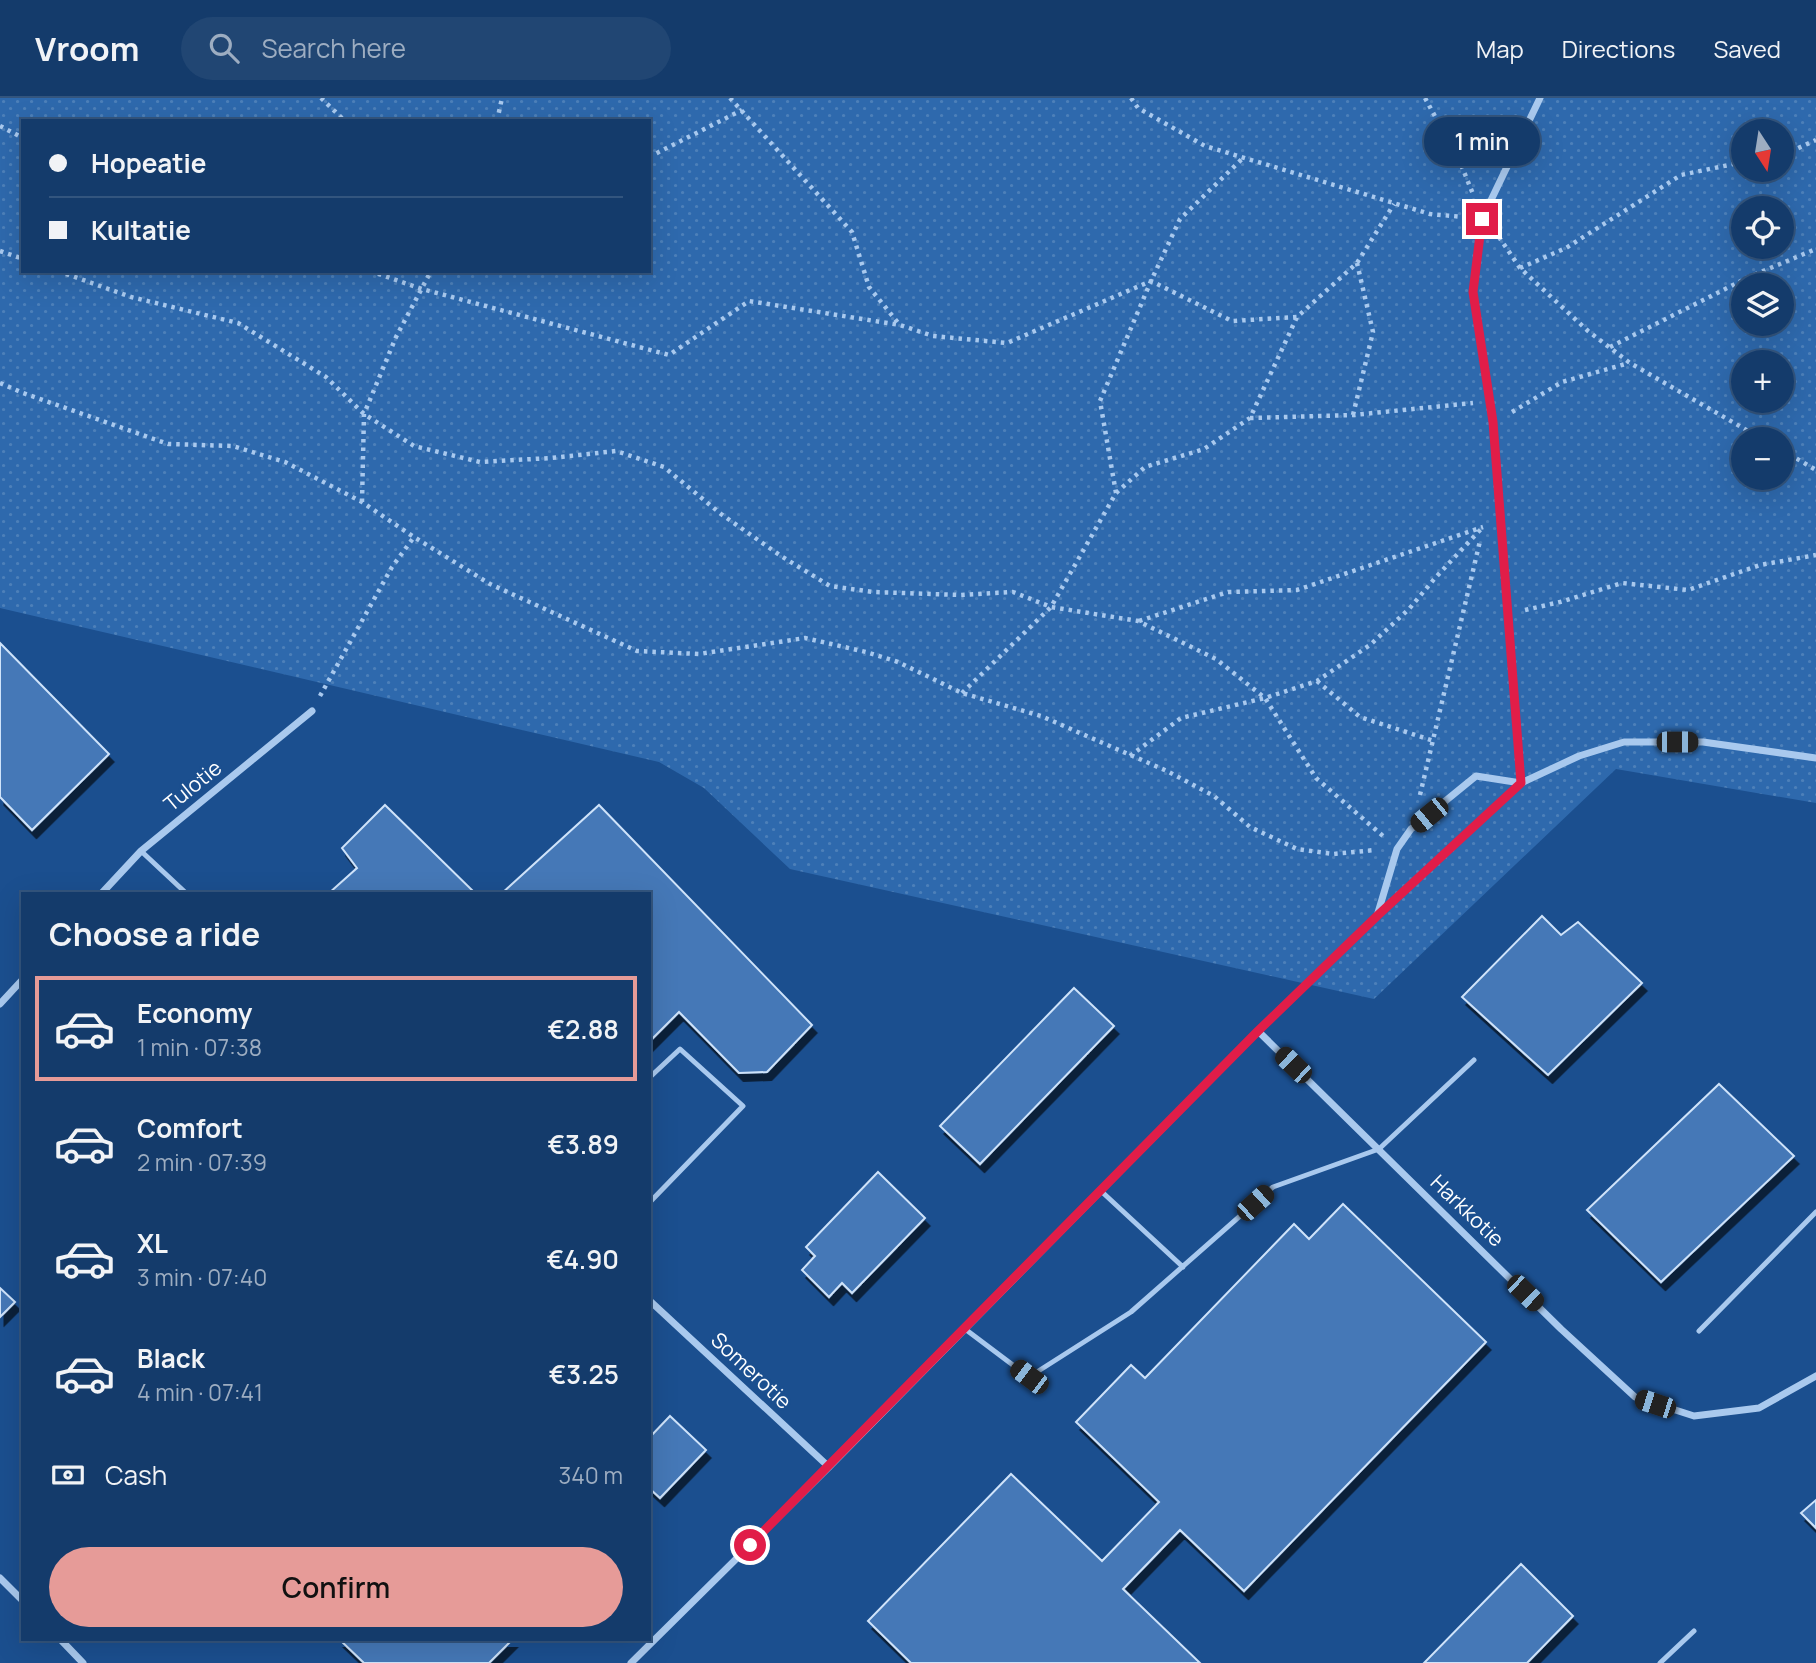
<!DOCTYPE html>
<meta charset="utf-8">
<style>
:root{--surface:#143b6b;--page:#214673;--text:#f1f3f6;--muted:#9dadc1;--line:#33557e;--accent:#e69b98}
body{margin:0;font-family:Manrope,sans-serif;background:var(--page);color:var(--text);height:100vh;display:flex;flex-direction:column;font-size:26px;white-space:nowrap}
*{box-sizing:border-box;margin:0}
p{font-size:23px;color:var(--muted)}
.icon{flex:none;width:38px;height:38px;fill:none;stroke:currentColor;stroke-width:2;stroke-linecap:round;stroke-linejoin:round}
.map{position:relative;flex:1;overflow:hidden}
.panel{position:absolute;left:21px;top:794px;width:630px;height:749px;display:flex;flex-direction:column;background:var(--surface);border-radius:0px;box-shadow:0 7px 28px #0002,0 0 0 2px var(--line)}
.panel>*{flex:none}
.banner{position:absolute;left:21px;top:21px;width:630px;height:154px;border-radius:0px;box-shadow:0 7px 28px #0002,0 0 0 2px var(--line);display:grid;align-content:center;height:154px;padding:0 28px;background:var(--surface)}
.needle{width:46px;rotate:168deg}
.buttons{position:absolute;left:1731px;top:21px;display:grid;gap:14px}
.buttons a{display:grid;place-items:center;width:63px;height:63px;border-radius:50%;background:var(--surface);box-shadow:0 7px 28px #0002,0 0 0 2px var(--line);font-size:35px}
.end{position:absolute;width:32px;height:32px;margin:-16px;border:9px solid #e11d48;background:#fff;box-shadow:0 0 0 4px #fff}
.from{border-radius:50%}
.bubble{position:absolute;height:49px;border-radius:24px;background:var(--surface);box-shadow:0 7px 28px #0002,0 0 0 2px var(--line);font-size:23px;font-weight:600;line-height:49px;text-align:center}
.car{position:absolute;width:21px;height:42px;margin:-21px -10px;border-radius:9px;box-shadow:0 0 5px 2px #0007;background:linear-gradient(#222 24%,#8ab4d8 0 40%,#222 0 76%,#8ab4d8 0 86%,#222 0)}
.banner b{display:flex;align-items:center;gap:24px;height:66px;font-size:26px}
.banner b+b{border-top:2px solid var(--line)}
.banner i{width:18px;height:18px;background:var(--text)}
ul{padding:0;list-style:none}
li{display:flex;align-items:center;gap:21px;height:105px;margin:0 14px 10px;padding:0 14px;border:4px solid transparent;border-radius:0px}
li div{flex:1}
li b{display:block;font-size:26px}
li em{font-style:normal;font-weight:600}
li.active{border-color:var(--accent)}
li>.icon{width:63px;height:63px;stroke-width:1.5}
h2{padding:0 28px;font-size:32px;line-height:84px}
.pay{display:flex;align-items:center;gap:18px;height:77px;padding:0 28px;font-size:26px}
.pay p{margin-inline-start:auto}
.cta{display:flex;gap:14px;margin-top:auto;padding:14px 28px}
.cta a{flex:1;height:80px;border-radius:42px;background:var(--accent);color:#111;font-size:28px;font-weight:600;line-height:80px;text-align:center}
header{display:flex;align-items:center;gap:42px;box-sizing:border-box;height:98px;padding:0 35px;background:var(--surface);border-bottom:2px solid var(--line)}
header strong{font-size:33px}
nav{display:flex;gap:38px;margin-inline-start:auto;font-size:24px}
.search{width:490px;height:63px;background:var(--page);display:flex;align-items:center;gap:18px;box-sizing:border-box;padding:0 24px;border-radius:38px;color:var(--muted);font-size:26px}
.map>svg:first-child{display:block}
</style>
<header>
<strong>Vroom</strong>
<div class="search"><svg class="icon" aria-label="search" viewBox="0 0 24 24"><circle cx="10" cy="10" r="6"/><path d="M15 15l6 6"/></svg>Search here</div>
<nav><a>Map</a><a>Directions</a><a>Saved</a></nav>
</header>
<div class="map">
<svg width="1816" height="1565" viewBox="0 0 1816 1565">
<defs>
<pattern id="park-dots" width="8" height="8" patternUnits="userSpaceOnUse" patternTransform="scale(1.75)"><rect width="8" height="8" fill="#2e69ad"/><path d="M2 2h.1M6 6h.1" fill="none" stroke="#4d80b9" stroke-width="1.8" stroke-linecap="round"/></pattern>
<filter id="shadow"><feDropShadow dx="4.5" dy="8" stdDeviation="0" flood-color="#0009"/></filter>
</defs>
<rect width="100%" height="100%" fill="#1b4f8f"/>
<!-- park -->
<path fill="url(#park-dots)" fill-rule="evenodd" d="M0,0H1816V705L1616,671L1374,901L790,771L704,690L659,664L0,510ZM23,23H649V173H23ZM1743,33H1782V72H1743ZM1743,110H1782V149H1743ZM1743,187H1782V226H1743ZM1743,264H1782V303H1743ZM1743,341H1782V380H1743Z"/>
<!-- building -->
<path fill="#4478b7" stroke="#cfe3fa" stroke-width="2" filter="url(#shadow)" d="M0,545L109,656L32,732L0,699Z
M385,707L476,796H328L357,770L342,750Z
M599,707L812,927L767,974L739,975L679,914L649,944V796H501Z
M1542,818L1561,837L1578,824L1642,885L1548,977L1462,899Z
M1074,890L1114,928L980,1066L940,1028Z
M1719,986L1794,1058L1661,1184L1587,1112Z
M878,1074L925,1120L852,1195L842,1185L829,1199L802,1172L815,1158L806,1149Z
M1343,1106L1486,1244L1244,1493L1180,1432L1123,1491L1200,1565H911L868,1523L1011,1376L1102,1463L1159,1404L1076,1324L1131,1267L1145,1280L1294,1126L1309,1141Z
M0,1190L15,1204L0,1219Z
M670,1318L706,1352L660,1400L649,1390V1340Z
M1816,1402V1430L1801,1415Z
M1521,1466L1573,1518L1527,1565H1424Z
M340,1542H512L489,1565H364Z"/>
<g fill="none" stroke-linecap="round" stroke-linejoin="round">
<!-- path -->
<path stroke="#a9c9ee" stroke-width="4.5" stroke-dasharray="3.5 5" stroke-linecap="butt" d="M321,0L345,23
M730,0L852,134L869,189L899,226
M1131,0L1138,10L1205,48L1430,116L1464,119
M1425,0L1460,64L1473,96
M497,23L502,0
M0,28L23,40
M1782,55L1794,52L1816,42
M649,59L742,12
M1499,139L1520,170L1588,233L1630,265L1762,341
M0,153L23,161
M1520,170L1566,150L1681,77L1743,64
M58,173L131,199L238,225L326,279L364,316L414,348L480,364L551,360L616,353L664,369L721,416L781,458L830,488L873,494L961,497L1013,494L1051,509L1138,523L1216,561L1265,600L1316,680L1383,738
M370,173L422,191L669,257L749,203L900,227L933,238L1007,245L1151,183L1232,223L1297,219
M1610,249L1751,178L1816,151
M0,285L23,295L168,346L233,348L285,364L362,404L414,439L490,486L637,553L699,556L805,540L866,554L898,564L962,595L1041,618L1167,673L1214,698L1250,729L1297,751L1333,756L1375,752
M1512,314L1562,284L1629,265
M1353,317L1373,234L1357,165
M1250,320L1353,317L1473,305
M1782,352L1816,372
M1116,395L1100,303L1151,183L1180,121L1243,60
M362,404L364,316L396,239L431,173
M1525,512L1560,504L1622,485L1688,492L1760,467L1816,457
M1139,523L1228,494L1297,492L1483,429
M1317,583L1360,619L1434,643
M962,595L1051,509L1116,395L1145,369L1204,351L1250,320L1297,219L1357,165L1394,106
M320,598L392,469L414,439
M1130,658L1181,620L1265,600L1317,583L1370,547L1409,511L1436,479L1482,430
M1420,697L1480,443"/>
<!-- service -->
<path stroke="#a9c9ee" stroke-width="5" d="M141,753L187,796
M649,980L680,951L743,1008L649,1105
M1101,1093L1183,1169
M965,1231L1029,1279L1131,1214L1273,1089L1379,1051L1474,962
M1699,1233L1816,1114
M1660,1565L1694,1533"/>
<!-- minor -->
<path stroke="#a9c9ee" stroke-width="7" d="M101,796L141,753L312,613
M1377,818L1397,751L1411,731L1476,678L1521,685L1493,324L1473,194L1482,121L1540,0
M0,906L23,881
M1258,933L1561,1231L1635,1299L1694,1318L1759,1310L1816,1278
M649,1202L829,1369
M0,1480L23,1503
M61,1542L83,1565
M631,1565L829,1369L1258,933L1377,818L1521,685L1579,658L1624,644H1703L1816,660"/>
</g>
<g fill="none" stroke-linecap="round" stroke-linejoin="round">
<!-- route -->
<path stroke="#e11d48" stroke-width="9" d="M750,1447L1258,933L1377,818L1521,685L1493,324L1473,194L1482,121"/>
</g>
<g text-anchor="middle" stroke-width="5" stroke-linejoin="round" paint-order="stroke">
<!-- street labels -->
<g font-size="21" fill="#fff" stroke="#1b4f8f">
<text transform="translate(193 688) rotate(-39)" y="7">Tulotie</text>
<text transform="translate(1467 1113) rotate(44)" y="7">Harkkotie</text>
<text transform="translate(751 1273) rotate(43)" y="7">Somerotie</text>
</g>
</g>
</svg>
<div class="buttons">
<a><svg class="needle" viewBox="-14 -14 28 28"><path d="M0-13l5 13h-10z" fill="#e53935"/><path d="M0 13l5-13h-10z" fill="#9dadc1"/></svg></a>
<a><svg class="icon" aria-label="locate" viewBox="0 0 24 24"><circle cx="12" cy="12" r="6"/><path d="M12 2v4M12 18v4M2 12h4M18 12h4"/></svg></a>
<a><svg class="icon" aria-label="layers" viewBox="0 0 24 24"><path d="M12 4l9 5-9 5-9-5zM3 14l9 5 9-5"/></svg></a>
<a>+</a>
<a>−</a>
</div>
<i class="end from" style="left:750px;top:1447px"></i>
<i class="end" style="left:1482px;top:121px"></i>
<div class="bubble" style="left:1424px;top:19px;width:116px">1 min</div>
<i class="car" style="left:1677px;top:644px;rotate:90deg"></i>
<i class="car" style="left:1429px;top:717px;rotate:231deg"></i>
<i class="car" style="left:1293px;top:967px;rotate:314deg"></i>
<i class="car" style="left:1255px;top:1105px;rotate:48deg"></i>
<i class="car" style="left:1525px;top:1195px;rotate:134deg"></i>
<i class="car" style="left:1029px;top:1279px;rotate:307deg"></i>
<i class="car" style="left:1655px;top:1306px;rotate:288deg"></i>
<div class="banner">
<b><i class="from"></i>Hopeatie</b>
<b><i></i>Kultatie</b>
</div>
<section class="panel">
<h2>Choose a ride</h2>
<ul>
<li class="active"><svg class="icon" aria-label="car" viewBox="0 0 24 24"><path d="M5 17H2v-5l4-1 3-4h7l3 4 3 1v5h-3M9 17h6M6 11h13"/><circle cx="7" cy="17" r="2"/><circle cx="17" cy="17" r="2"/></svg><div><b>Economy</b><p>1 min · 07:38</p></div><em>€2.88</em></li>
<li><svg class="icon" aria-label="car" viewBox="0 0 24 24"><path d="M5 17H2v-5l4-1 3-4h7l3 4 3 1v5h-3M9 17h6M6 11h13"/><circle cx="7" cy="17" r="2"/><circle cx="17" cy="17" r="2"/></svg><div><b>Comfort</b><p>2 min · 07:39</p></div><em>€3.89</em></li>
<li><svg class="icon" aria-label="car" viewBox="0 0 24 24"><path d="M5 17H2v-5l4-1 3-4h7l3 4 3 1v5h-3M9 17h6M6 11h13"/><circle cx="7" cy="17" r="2"/><circle cx="17" cy="17" r="2"/></svg><div><b>XL</b><p>3 min · 07:40</p></div><em>€4.90</em></li>
<li><svg class="icon" aria-label="car" viewBox="0 0 24 24"><path d="M5 17H2v-5l4-1 3-4h7l3 4 3 1v5h-3M9 17h6M6 11h13"/><circle cx="7" cy="17" r="2"/><circle cx="17" cy="17" r="2"/></svg><div><b>Black</b><p>4 min · 07:41</p></div><em>€3.25</em></li>
</ul>
<div class="pay"><svg class="icon" aria-label="cash" viewBox="0 0 24 24"><path d="M3 7h18v10H3z"/><circle cx="12" cy="12" r="2"/></svg>Cash<p>340 m</p></div>
<div class="cta"><a>Confirm</a></div>
</section>
</div>
